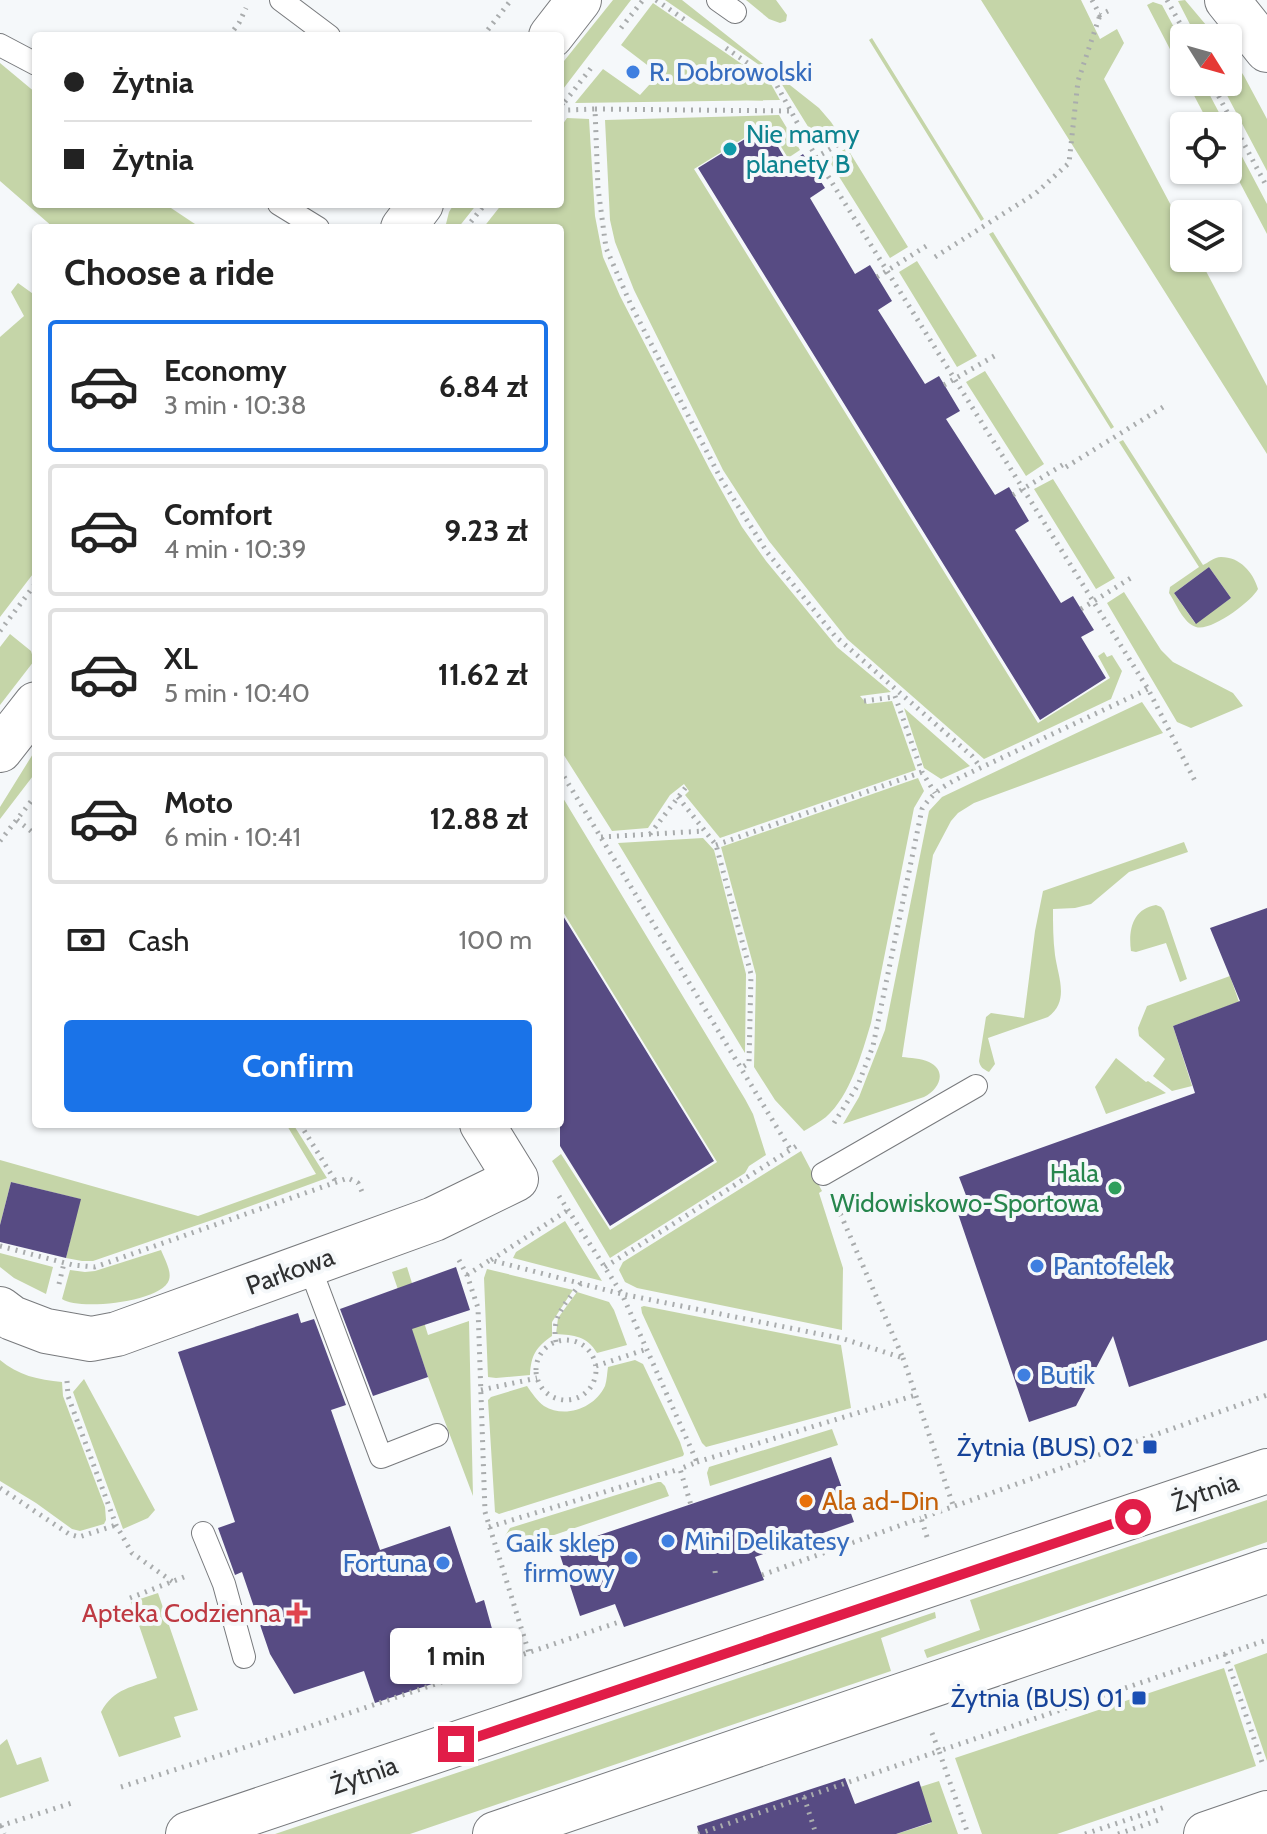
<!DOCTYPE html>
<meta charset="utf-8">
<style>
:root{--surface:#fff;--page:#f2f2f2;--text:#222;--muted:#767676;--line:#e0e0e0;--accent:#1a73e8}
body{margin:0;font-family:Cabin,sans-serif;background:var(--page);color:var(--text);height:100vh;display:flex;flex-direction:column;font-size:30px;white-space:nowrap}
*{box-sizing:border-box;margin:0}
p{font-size:26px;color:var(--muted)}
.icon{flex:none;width:44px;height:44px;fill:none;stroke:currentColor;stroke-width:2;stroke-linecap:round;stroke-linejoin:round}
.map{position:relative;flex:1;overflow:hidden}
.side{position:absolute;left:32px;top:224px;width:532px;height:904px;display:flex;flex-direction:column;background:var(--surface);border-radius:8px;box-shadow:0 2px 6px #0004}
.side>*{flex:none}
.guide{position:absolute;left:32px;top:32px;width:532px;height:176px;border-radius:8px;box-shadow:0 2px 6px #0004;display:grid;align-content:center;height:176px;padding:0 32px;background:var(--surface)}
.needle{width:52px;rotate:127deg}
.buttons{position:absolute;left:1170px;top:24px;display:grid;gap:16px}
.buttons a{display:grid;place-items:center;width:72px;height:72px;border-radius:8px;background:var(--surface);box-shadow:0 2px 6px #0004;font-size:40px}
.end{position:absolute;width:36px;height:36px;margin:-18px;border:10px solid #e11d48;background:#fff;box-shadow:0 0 0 4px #fff}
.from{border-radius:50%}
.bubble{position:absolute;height:56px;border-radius:8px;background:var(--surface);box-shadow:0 2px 6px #0004;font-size:26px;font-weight:700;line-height:56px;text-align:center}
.guide b{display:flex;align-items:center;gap:28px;height:76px;font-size:30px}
.guide b+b{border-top:2px solid var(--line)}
.guide i{width:20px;height:20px;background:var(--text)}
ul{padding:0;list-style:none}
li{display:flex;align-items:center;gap:24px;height:132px;margin:0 16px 12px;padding:0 16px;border:4px solid var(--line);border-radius:8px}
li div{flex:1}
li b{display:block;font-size:30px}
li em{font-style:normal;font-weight:700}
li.selected{border-color:var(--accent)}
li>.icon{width:72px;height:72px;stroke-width:1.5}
h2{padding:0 32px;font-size:36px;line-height:96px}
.pay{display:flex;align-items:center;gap:20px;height:88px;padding:0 32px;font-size:30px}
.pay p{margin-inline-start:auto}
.action{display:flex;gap:16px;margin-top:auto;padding:16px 32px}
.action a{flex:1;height:92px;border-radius:8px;background:var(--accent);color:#fff;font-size:32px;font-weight:700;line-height:92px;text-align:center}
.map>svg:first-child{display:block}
</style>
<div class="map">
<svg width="1267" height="1834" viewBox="0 0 1267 1834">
<rect width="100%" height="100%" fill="#f5f8fa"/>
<!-- green -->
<path fill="#c5d5a8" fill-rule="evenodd" d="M613,0H631L560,93V66Z
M665,0H682L819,108L831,122L839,134L820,146L778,78Z
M746,0H776L787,15L786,21L780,23L769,19Z
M981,0H1081L1100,39L1117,29L1124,43L1104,79L1184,230V258H1199L1267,386V454Z
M1185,0L1217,38H1197L1178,1Z
M1153,2L1162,5L1184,46V76L1147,5Z
M653,3L771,84L780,100L575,103L603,69L640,95L659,74L621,45Z
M872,38L984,219L981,221L869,40Z
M1228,52L1244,76L1267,119V171L1220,82H1228Z
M0,63L36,93V204H165L201,228H54L0,181Z
M1187,82H1203L1226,126H1210Z
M779,115L800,150L788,158L767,124L694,169L1038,723L1110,678L1098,656L1104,652L1107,657L1112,655L1122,671L1111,699L984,759L847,639L769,541L723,470L634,290L615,242L610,220L605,120Z
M567,118L589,119L595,216L603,257L620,296L710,470L742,527L766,561L837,647L891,692L860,696L867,704L892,701L916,770L720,838L685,795L689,791L684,784L670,795L648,828L612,831L560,749V228H483L502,204H560V128Z
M1228,130L1267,204V234L1228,160Z
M847,148L908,247L890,258L828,159Z
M454,204H477L458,228H445L449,212Z
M993,232L1114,427L1111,429L989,234Z
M917,261L977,356L957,367L899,272Z
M18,283L36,296V570L0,617V337L24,316L11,292Z
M985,371L1044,464L1026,476L966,382Z
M1123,440L1203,565C1208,563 1214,557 1221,557C1240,557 1253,572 1258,589C1252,601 1211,632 1196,627C1183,623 1176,603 1169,593L1170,587L1199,567L1119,442ZM1209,567L1231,598L1195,623L1174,593Z
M1053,479L1115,578L1096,589L1034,489Z
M1124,592L1161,650L1173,662L1233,693L1243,706L1191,728L1177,722L1107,603Z
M10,634L31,651L34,661L0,705V647Z
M1142,702L1163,733L974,803L958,813L951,821L933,855L902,1057C910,1058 921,1058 929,1062C948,1071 939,1090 924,1097L843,1124L859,1097L885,1030L929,811L942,797Z
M904,708L970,766L941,779L924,768Z
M36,749V772L0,819V807Z
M918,778L924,791L914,808L871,1023C862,1053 850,1096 826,1117C820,1122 812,1126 804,1131L775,1100L754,1067L756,975L721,847Z
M560,793L745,1099L753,1114L766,1155L749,1166L745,1173L610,1258L552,1161L561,1154L610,1230L717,1162L560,907Z
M703,838L714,850L746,974L745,1053L618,843Z
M1184,842L1188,852L1129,872L1091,904L1075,908L1053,909C1053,924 1053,940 1055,955C1058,977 1070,1001 1048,1017L988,1038L995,1064L989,1072C983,1069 980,1067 979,1061L986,1017L991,1013L1024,1018L1035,931L1043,891Z
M1156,905L1161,907L1164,911L1187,979L1180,982L1166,943L1136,952L1131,951C1128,929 1133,909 1156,905Z
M1230,976L1239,1002L1173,1026L1192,1086L1172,1091L1153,1076L1165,1059L1139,1036L1138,1028L1147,1006Z
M1116,1058L1146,1082L1148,1081L1166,1093L1106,1114L1095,1087Z
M286,1124H293L327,1178L215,1219L93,1261H82L66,1258L80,1199L11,1182L0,1225V1160L198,1216L316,1174Z
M801,1151L822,1191L819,1193L843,1268L842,1330L637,1288L625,1282L619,1270L623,1262Z
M565,1221L602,1281L513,1258L516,1252Z
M161,1250C164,1258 172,1271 169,1280C162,1302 78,1311 62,1299L70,1270L85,1272L95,1271Z
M0,1253L53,1267L46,1294L14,1278L0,1267Z
M407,1267L428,1335L469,1321L473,1496L428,1377L392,1272Z
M487,1269L573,1290L552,1322V1336C536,1347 531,1355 530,1375L496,1378L488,1377L484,1278Z
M577,1292L609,1302L614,1310L627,1345L597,1353C587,1336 574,1335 556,1334L558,1318Z
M644,1306L841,1345L851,1408L706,1447L702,1443L642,1313L641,1307Z
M0,1360C18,1375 38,1380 62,1382L63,1396L105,1507L106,1520L104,1524L80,1531L72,1529L36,1503L0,1481Z
M635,1360L643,1364L680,1442L684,1454L683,1456L499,1514L495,1512L488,1400L491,1397L527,1386C532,1393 537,1401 544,1406C565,1419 595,1408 605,1386C607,1380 607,1373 608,1367Z
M84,1379L155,1510L148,1518L123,1529L73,1392Z
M832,1429L838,1445L710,1486L707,1473L709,1467Z
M658,1482H661L665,1486L669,1496L510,1550L505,1536L510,1528Z
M1267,1500V1542L927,1658L924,1650L980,1630L970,1600Z
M158,1593L198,1710L174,1717L181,1737L119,1757L101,1712C114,1688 133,1687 157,1678L131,1602Z
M935,1612L936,1618L881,1638L891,1671L410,1834H275Z
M1267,1653V1761L1234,1665Z
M1224,1668L1256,1766L1057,1834H982L955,1758Z
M7,1739L17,1765L41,1757L49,1781L0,1798V1745Z
M939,1781L958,1834H896L931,1823L920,1787Z"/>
<!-- building -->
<path fill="#574b83" d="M766,126L788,164L803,154L825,188L810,198L855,274L870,265L892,301L878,310L925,384L939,376L960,411L946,419L995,495L1009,487L1029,521L1015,530L1061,603L1073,596L1094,630L1081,637L1106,678L1040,720L698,168Z
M1209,567L1231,598L1196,624L1174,593Z
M1267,908V1340L1129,1387L1113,1336L1076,1406L1029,1422L954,1202L967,1198L959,1177L1195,1093L1173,1026L1240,1001L1210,928Z
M560,911L714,1161L610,1226L560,1146Z
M11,1182L81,1199L66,1258L0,1242V1225Z
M456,1267L470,1310L412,1329L428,1377L373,1396L340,1309Z
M298,1313L301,1323L314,1319L346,1405L331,1410L380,1550L450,1526L476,1603L484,1600L501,1661L375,1703L364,1671L294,1694L270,1654L242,1572L235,1575L218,1528L235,1522L178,1352Z
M831,1457L854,1522L755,1557L764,1580L624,1627L615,1604L580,1616L558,1549Z
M845,1778L855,1804L919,1781L932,1822L896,1834H699L697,1826Z"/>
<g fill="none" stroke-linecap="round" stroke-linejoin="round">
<!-- service casing -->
<g stroke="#787a7d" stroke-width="24">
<path id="service" d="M281,0L329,36
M718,0L735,12
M0,45L36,64
M279,204L318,228
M823,1174L976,1086
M309,1265L381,1457L437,1435
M203,1533L224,1584L244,1657"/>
</g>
<!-- minor casing -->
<g stroke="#787a7d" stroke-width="46">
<path id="minor" d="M1227,0L1267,50
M551,36L579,0
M403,228L421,204
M0,750L36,704
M0,1309L12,1318L46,1331L91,1339L117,1334L434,1219L516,1179L482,1124
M1206,1834L1267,1813"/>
</g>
<!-- tertiary casing -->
<g stroke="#787a7d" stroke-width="46">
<path id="tertiary" d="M188,1834L1267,1471
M495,1834L1267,1571"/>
</g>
<!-- path -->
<path stroke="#a9acad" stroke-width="5" stroke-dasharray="2 6" stroke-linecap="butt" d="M656,0L688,22
M1092,0L1100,15L1108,11
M1167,0L1188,38
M621,28L643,0
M229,36L239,23L246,8
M483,36L511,0
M726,48L775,82L816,157L1148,689L1195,781
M1211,82L1267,187
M562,105L568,110L595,109L598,188L606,248L631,305L721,479L767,552L835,636L972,756L981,768
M560,108L591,68
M595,109L792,111
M808,162L858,133
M466,228L485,204
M935,257L1036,193L1069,163L1078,81L1100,15
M877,277L928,245
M944,385L996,355
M1066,467L1168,404
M1013,495L1064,464
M1081,609L1134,576
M0,631L36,583
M895,696L922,772L935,793
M864,701L894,697
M560,770L790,1149
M678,797L716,845L751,974L749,1063L741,1068
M17,820L36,835
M650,834L686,787
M601,837L704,831
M0,841L36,795
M716,845L922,772
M834,1123L858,1085L873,1046L922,809C932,793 945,785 961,777L1148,689
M300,1124L336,1182
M559,1196L622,1294L844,1339L903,1358L837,1206
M0,1246L73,1265L95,1267L348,1178L358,1183L364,1196
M459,1260L467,1275L478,1308L485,1512L529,1653
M491,1260L568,1210
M605,1267L798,1145
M467,1275L490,1260L622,1294L697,1462L680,1469L691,1505
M59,1284L64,1263
M536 1370a30 30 0 1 1 60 0a30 30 0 1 1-60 0Z
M556,1342C551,1316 566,1303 581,1283
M903,1358L953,1505
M596,1366L647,1349
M67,1381L68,1396L116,1525L132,1553L173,1582
M481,1390L537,1378
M697,1462L916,1395
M0,1488L69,1534L79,1537L116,1525
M489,1527L680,1469
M927,1537L921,1518L1267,1395
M715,1571L716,1578
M762,1575L921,1518
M130,1598L184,1577
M1225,1654L1263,1765
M932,1733L939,1751L1267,1640
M121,1787L305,1728L622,1621
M804,1797L816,1834
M0,1826L72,1803
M1,1826L4,1834
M698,1834L939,1751L968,1834
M1085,1834L1168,1806
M1118,1834L1162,1819"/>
<!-- service -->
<use href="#service" stroke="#fff" stroke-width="22"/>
<!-- minor -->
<use href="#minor" stroke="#fff" stroke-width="44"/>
<!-- tertiary -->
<use href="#tertiary" stroke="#fff" stroke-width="44"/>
</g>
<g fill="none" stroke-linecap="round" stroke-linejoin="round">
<!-- route -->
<path stroke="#e11d48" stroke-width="10" d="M456,1744L1133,1517"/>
</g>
<!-- markers -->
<g fill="#3f7fe0" stroke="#f5f8fa" stroke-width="3">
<circle cx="633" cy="72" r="8"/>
<circle cx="1037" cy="1266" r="8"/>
<circle cx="1024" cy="1375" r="8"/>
<circle cx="668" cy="1541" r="8"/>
<circle cx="631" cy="1558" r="8"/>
<circle cx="443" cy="1563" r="8"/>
</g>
<circle fill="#0f9aa8" stroke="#f5f8fa" stroke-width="3" cx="730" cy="149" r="8"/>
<circle fill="#2e9e5b" stroke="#f5f8fa" stroke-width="3" cx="1115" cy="1188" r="8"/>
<g fill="#1a4fb4" stroke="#f5f8fa" stroke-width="3">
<rect x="1142" y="1439" width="16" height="16" rx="4"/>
<rect x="1131" y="1690" width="16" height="16" rx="4"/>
</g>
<circle fill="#e8710a" stroke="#f5f8fa" stroke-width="3" cx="806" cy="1501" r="8"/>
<path fill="#e0444e" stroke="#f5f8fa" stroke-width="3" d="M293 1601h8v8h8v8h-8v8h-8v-8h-8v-8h8z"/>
<g text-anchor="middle" stroke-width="8" stroke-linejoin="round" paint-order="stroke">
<!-- shop labels -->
<g font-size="26" fill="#366cbe" stroke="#f5f8fa" text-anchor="start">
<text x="649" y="81">R. Dobrowolski</text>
<text x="1053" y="1275">Pantofelek</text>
<text x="1040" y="1384">Butik</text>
<text x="684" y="1550">Mini Delikatesy</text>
<text x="615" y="1552" text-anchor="end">Gaik sklep<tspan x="615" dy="30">firmowy</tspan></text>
<text x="427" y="1572" text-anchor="end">Fortuna</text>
</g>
<!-- culture labels -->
<g font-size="26" fill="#0d838f" stroke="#f5f8fa" text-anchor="start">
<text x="746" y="143">Nie mamy<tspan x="746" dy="30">planety B</tspan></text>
</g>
<!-- leisure labels -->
<g font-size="26" fill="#27864d" stroke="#f5f8fa" text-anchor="end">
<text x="1099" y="1182">Hala<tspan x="1099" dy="30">Widowiskowo-Sportowa</tspan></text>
</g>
<!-- street labels -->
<g font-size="26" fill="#2f3031" stroke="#f5f8fa">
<text transform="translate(290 1271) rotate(-20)" y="9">Parkowa</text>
<text transform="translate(1205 1492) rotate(-19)" y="9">Żytnia</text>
<text transform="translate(364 1775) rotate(-19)" y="9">Żytnia</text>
</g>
<!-- transit labels -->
<g font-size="26" fill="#164399" stroke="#f5f8fa" text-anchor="end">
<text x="1134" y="1456">Żytnia (BUS) 02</text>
<text x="1123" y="1707">Żytnia (BUS) 01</text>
</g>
<!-- food labels -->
<g font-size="26" fill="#c56008" stroke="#f5f8fa" text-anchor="start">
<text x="822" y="1510">Ala ad-Din</text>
</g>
<!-- health labels -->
<g font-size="26" fill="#be3a42" stroke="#f5f8fa" text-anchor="end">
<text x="281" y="1622">Apteka Codzienna</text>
</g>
</g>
</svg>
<div class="buttons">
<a><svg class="needle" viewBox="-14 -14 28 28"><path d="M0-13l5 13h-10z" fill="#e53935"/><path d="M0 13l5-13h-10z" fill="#767676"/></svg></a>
<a><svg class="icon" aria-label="locate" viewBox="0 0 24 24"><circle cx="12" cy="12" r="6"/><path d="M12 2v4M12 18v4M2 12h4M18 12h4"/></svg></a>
<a><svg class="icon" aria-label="layers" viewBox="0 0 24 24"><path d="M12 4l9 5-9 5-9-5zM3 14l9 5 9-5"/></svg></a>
</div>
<i class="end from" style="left:1133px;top:1517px"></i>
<i class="end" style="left:456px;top:1744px"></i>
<div class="bubble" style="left:390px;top:1628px;width:132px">1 min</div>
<div class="guide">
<b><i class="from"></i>Żytnia</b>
<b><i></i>Żytnia</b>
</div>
<section class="side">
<h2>Choose a ride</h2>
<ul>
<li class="selected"><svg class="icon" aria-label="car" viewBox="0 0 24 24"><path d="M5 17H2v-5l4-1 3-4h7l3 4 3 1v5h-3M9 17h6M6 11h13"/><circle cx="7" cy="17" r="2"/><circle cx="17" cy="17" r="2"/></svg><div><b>Economy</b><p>3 min · 10:38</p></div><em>6.84 zł</em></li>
<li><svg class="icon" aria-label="car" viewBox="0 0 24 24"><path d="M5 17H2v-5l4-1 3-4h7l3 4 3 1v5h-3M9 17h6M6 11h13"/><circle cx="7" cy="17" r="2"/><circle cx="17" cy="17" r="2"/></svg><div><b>Comfort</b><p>4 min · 10:39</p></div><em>9.23 zł</em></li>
<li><svg class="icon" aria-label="car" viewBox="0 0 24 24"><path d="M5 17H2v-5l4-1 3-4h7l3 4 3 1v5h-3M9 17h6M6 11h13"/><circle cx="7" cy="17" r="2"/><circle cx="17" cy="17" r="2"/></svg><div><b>XL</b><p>5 min · 10:40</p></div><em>11.62 zł</em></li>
<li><svg class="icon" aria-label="car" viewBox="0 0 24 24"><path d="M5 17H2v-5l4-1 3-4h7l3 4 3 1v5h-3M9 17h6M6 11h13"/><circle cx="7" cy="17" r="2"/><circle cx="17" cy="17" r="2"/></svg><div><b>Moto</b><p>6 min · 10:41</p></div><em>12.88 zł</em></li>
</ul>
<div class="pay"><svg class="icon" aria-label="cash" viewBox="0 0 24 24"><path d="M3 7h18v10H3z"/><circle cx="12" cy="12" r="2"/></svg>Cash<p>100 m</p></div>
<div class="action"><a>Confirm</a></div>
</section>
</div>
